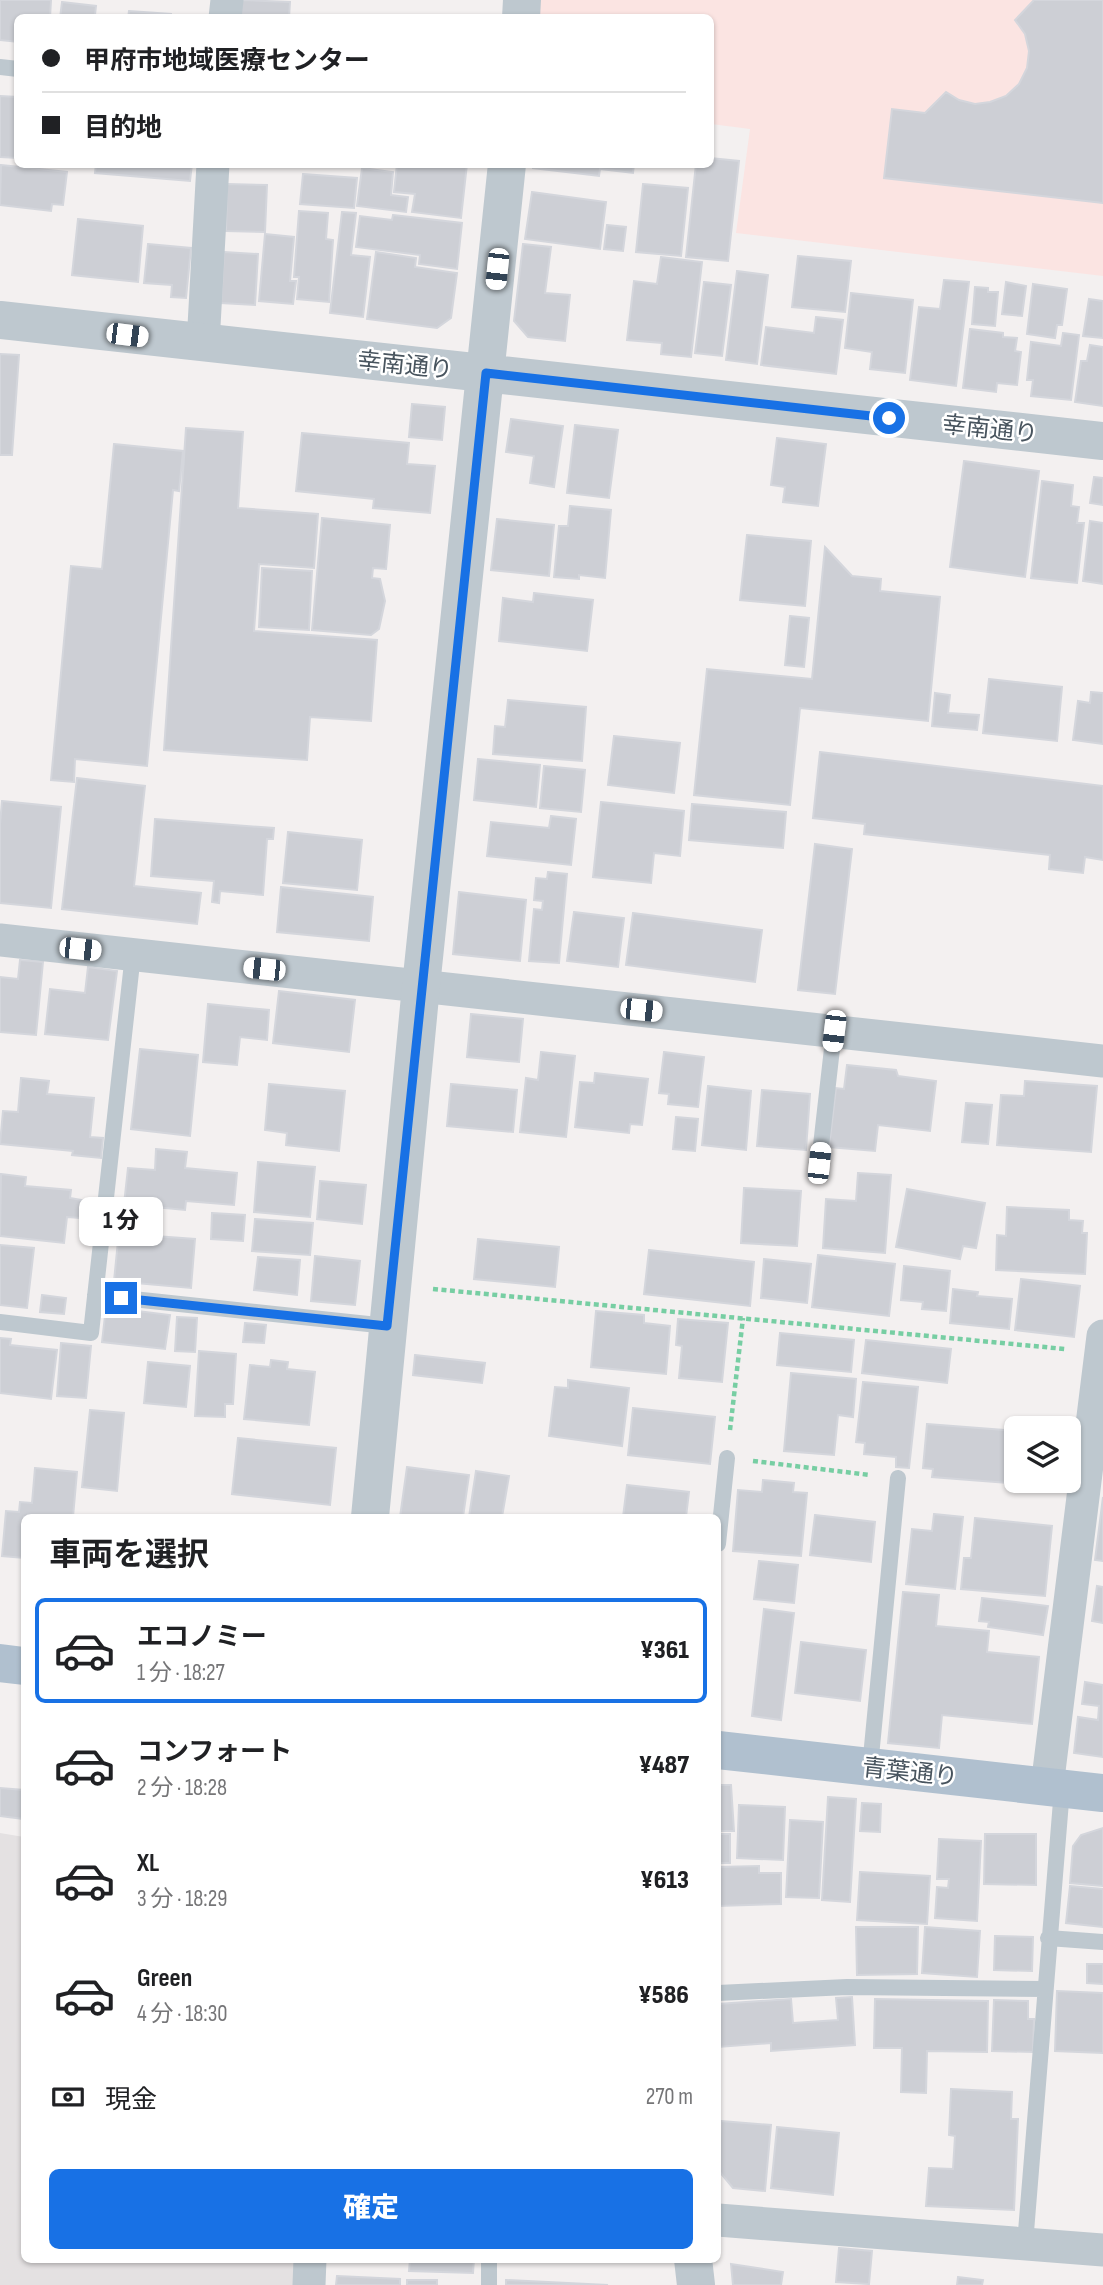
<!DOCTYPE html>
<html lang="ja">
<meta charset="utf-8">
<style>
:root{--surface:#fff;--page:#f6f6f6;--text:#202124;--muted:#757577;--line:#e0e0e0;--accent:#1871e5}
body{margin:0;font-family:"Sofia Sans Condensed","Noto Sans JP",sans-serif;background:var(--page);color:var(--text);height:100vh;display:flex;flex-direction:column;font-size:26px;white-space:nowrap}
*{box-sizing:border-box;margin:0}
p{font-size:23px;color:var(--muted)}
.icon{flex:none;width:38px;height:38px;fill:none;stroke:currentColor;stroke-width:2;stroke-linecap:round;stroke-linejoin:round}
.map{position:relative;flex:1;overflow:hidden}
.side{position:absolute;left:21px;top:1514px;width:700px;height:749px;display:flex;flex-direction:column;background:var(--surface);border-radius:10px;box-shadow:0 2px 5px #0004}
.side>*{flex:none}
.hud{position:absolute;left:14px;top:14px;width:700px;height:154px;border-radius:10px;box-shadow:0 2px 5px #0004;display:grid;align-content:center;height:154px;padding:0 28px;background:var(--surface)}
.fabs{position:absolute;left:1004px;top:1416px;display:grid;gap:14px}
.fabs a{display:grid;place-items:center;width:77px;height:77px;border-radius:10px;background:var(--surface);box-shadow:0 2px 5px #0004;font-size:35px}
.end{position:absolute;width:32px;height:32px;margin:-16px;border:9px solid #1871e5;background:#fff;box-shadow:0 0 0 4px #fff}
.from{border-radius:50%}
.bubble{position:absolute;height:49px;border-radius:10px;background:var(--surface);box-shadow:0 2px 5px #0004;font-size:23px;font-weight:800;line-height:49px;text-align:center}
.car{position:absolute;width:21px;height:42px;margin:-21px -10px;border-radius:9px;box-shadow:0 0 5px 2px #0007;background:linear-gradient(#fff 24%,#345 0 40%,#fff 0 76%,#345 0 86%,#fff 0)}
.hud b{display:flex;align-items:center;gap:24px;height:66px;font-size:26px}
.hud b+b{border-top:2px solid var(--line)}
.hud i{width:18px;height:18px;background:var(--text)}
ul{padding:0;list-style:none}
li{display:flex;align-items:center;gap:21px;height:105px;margin:0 14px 10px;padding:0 14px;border:4px solid transparent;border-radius:10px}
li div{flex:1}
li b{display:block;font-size:26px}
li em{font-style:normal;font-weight:800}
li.on{border-color:var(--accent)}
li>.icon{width:63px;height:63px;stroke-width:1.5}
h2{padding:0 28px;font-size:32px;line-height:84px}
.pay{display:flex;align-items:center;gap:18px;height:77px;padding:0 28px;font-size:26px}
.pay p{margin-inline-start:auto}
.action{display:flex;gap:14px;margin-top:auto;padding:14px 28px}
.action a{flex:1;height:80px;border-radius:10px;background:var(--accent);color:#fff;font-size:28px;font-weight:800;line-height:80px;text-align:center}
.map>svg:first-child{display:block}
</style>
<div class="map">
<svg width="1103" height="2285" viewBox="0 0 1103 2285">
<rect width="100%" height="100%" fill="#f3f0f0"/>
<!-- education -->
<path fill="#e4e1e2" d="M0,1833L24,1837V2259H302L301,2285H0Z"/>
<!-- medical -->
<path fill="#fbe4e2" d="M522,0H1103V276L736,233L750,129L711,124L710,18H521Z"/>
<!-- building -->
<path fill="#cdcfd5" stroke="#d4d6dc" stroke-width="2" d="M0,0H51L50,18H18V42L0,40Z
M241,0L290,2L289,18H239Z
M1034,0H1103V203L884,178L892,109L925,113L946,92L959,100L975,104L990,102L1006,96L1019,84L1027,68L1029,51L1025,34L1015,20Z
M62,2L96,6L95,15L119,18H60Z
M129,11L171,14V18H128Z
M0,96L18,97V158L0,157Z
M710,158L739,161L728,261L686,257L696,164H710Z
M96,164H192L190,181L95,173Z
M397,164H467L461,218L412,212L415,194L394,192Z
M533,164H634L633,173L600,169L599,176L533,168Z
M1,165L67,172L63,205L52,204L51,211L0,205Z
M362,168L393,172L391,195L408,197L406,212L357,206Z
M303,174L357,178L354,208L300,204Z
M227,184L267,185L265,232L226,231Z
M643,184L688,188L681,256L636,252Z
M532,192L606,202L600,249L525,239Z
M299,211L328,213L326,239L333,240L329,302L297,299L299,277H294Z
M342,212L356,213L351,255L370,257L363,317L330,313Z
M393,215L462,223L457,269L419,264L420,255L356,247L360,216L392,220Z
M78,219L143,226L138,282L72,275Z
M607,225L626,227L623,251L604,249Z
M265,234L294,237L290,281H296L293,304L259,301Z
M148,244L191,248L186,298L171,297L172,285L144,283Z
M523,244L551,247L545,293L570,295L565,341L528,337L514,321Z
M224,252L258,254L255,305L221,303Z
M376,252L416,258L415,267L457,273L451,318L437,328L367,319Z
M798,256L851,261L845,312L792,307Z
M661,257L702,262L691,357L661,354L662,343L627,340L634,281L657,284Z
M737,271L768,275L757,364L726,360Z
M944,280L969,282L956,386L910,380L919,307L940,309Z
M704,282L731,285L722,356L695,353Z
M1006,282L1026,286L1022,316L1002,314Z
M1033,284L1067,289L1062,325H1057L1055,338L1027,334Z
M975,287L988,288V292H998L995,326L972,324Z
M851,293L913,300L905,373L870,369L872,352L845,348Z
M1089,299L1103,301V338L1083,336Z
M816,317L843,320L836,374L761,365L766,327L814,333Z
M970,329L1003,333V337L1017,338L1015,351L1021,352L1017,385L997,383L996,392L963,388Z
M1063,333L1079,335L1071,400L1031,396L1033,380H1027L1031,342L1061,346Z
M1090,345L1103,347V406L1075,402L1081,361H1087Z
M0,354L19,355L12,455H0Z
M412,404L445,407L442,440L409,437Z
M511,419L563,426L554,487L530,483L534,456L506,452Z
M575,425L618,430L609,498L567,493Z
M186,428L243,432L238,508L318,514L314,568L259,564L254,631L377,640L371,721L310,717L307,760L164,750Z
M302,433L409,443L407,464L435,466L430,513L373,508L374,499L296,491Z
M777,438L826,444L818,506L783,502L785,487L771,485Z
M114,444L183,451L179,491L173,490L147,766L75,759L74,782L51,780L71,566L102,569Z
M964,461L1039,471L1025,577L950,567Z
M1094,477L1103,478V505L1090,503Z
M1042,481L1073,485L1071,506L1079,507L1077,523H1084L1077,583L1031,578Z
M570,506L611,510L605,578L579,575V579L554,577L559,526H568Z
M322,518L390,525L386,569L373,568L372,578L380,579L385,601L379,629L371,635L312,630Z
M497,519L554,525L549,576L491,570Z
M1090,521L1103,523V584L1083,581Z
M747,535L811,541L805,606L740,600Z
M825,547L852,576L881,579L880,591L940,597L928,721L800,708L790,805L694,795L707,669L812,679Z
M262,568L312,571L309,630L259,627Z
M534,593L593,600L587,651L499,641L503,598L533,602Z
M790,616L809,618L804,667L785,665Z
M989,679L1062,687L1057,741L983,733Z
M1091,692L1103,693V744L1073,740L1078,701L1090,703Z
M935,693L950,695L948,713L979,715L977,730L932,726Z
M508,700L586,707L582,761L493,754L495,726L505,727Z
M614,736L680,743L674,793L608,785Z
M820,752L1103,786V860L1085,857L1083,873L1049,869L1050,855L864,834L865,824L813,818Z
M478,759L540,765L536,807L474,800Z
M544,766L585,770L581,812L540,808Z
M77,778L145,786L134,886L201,893L197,924L62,909Z
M2,801L61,807L51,908L0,903V824Z
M601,802L684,811L680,856L654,853L651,883L593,877Z
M692,804L786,812L783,848L689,840Z
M551,816L576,819L571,865L487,856L491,822L549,828Z
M155,819L274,828L273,839H267L263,895L220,891L219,903L212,902L214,881L151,876Z
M288,832L362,840L357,890L283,883Z
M815,844L852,849L835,994L798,990Z
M548,872L567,874L559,963L529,961L534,909L542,910L543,901L534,900L536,878L547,879Z
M281,887L373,897L369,941L277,932Z
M459,892L526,900L520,961L453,954Z
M574,912L624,918L618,967L567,961Z
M633,913L762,930L755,982L626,965Z
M20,960L43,962L36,1035L0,1032V977L18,979Z
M88,967L117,971L108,1040L45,1034L50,989L85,993Z
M279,991L355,1000L349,1052L273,1043Z
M208,1004L269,1010L267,1040L240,1037L237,1065L203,1062Z
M471,1014L523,1019L519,1062L467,1057Z
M140,1049L198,1055L190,1136L131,1129Z
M541,1052L575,1056L566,1137L520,1132L526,1078L538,1080Z
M664,1052L704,1057L698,1107L668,1104L669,1094L659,1093Z
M847,1065L896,1070L898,1076L936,1081L930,1131L878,1125L875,1151L829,1147L836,1088L844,1089Z
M595,1073L648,1079L642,1125L630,1124L629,1133L575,1127L580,1082L594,1083Z
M21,1078L49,1081L47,1094L94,1098L90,1137L103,1138L101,1158L72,1155L73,1151L0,1144L3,1111L18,1112Z
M1025,1081L1097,1086L1091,1152L997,1145L1001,1095L1024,1096Z
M269,1084L345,1091L339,1151L286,1145L287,1133L265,1130Z
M451,1084L517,1090L513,1132L447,1126Z
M708,1086L751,1091L746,1150L702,1145Z
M762,1090L810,1094L806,1150L757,1146Z
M966,1103L992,1105L988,1144L962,1142Z
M676,1117L698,1119L695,1151L673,1149Z
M156,1149L187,1152L185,1168L237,1173L234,1205L186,1201L185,1210L124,1204L128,1168L155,1170Z
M258,1162L315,1167L310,1217L254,1212Z
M858,1173L891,1175L885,1253L823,1248L826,1199L856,1201Z
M1,1174L26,1177L25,1186L71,1190L70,1198L82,1200L80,1218L67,1217L64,1243L0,1236Z
M320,1181L366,1185L362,1224L317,1219Z
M744,1188L801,1191L797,1246L741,1243Z
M907,1189L985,1203L976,1248L963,1246L960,1259L896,1247Z
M1007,1207L1069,1210V1220L1083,1221L1082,1233H1087L1085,1274L996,1270L997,1235L1006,1236Z
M121,1211L157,1215L155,1236L195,1239L191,1288L114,1281Z
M212,1213L245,1215L243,1241L211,1239Z
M255,1219L313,1223L310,1255L252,1251Z
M478,1239L559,1247L555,1287L474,1279Z
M0,1245L34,1248L27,1308L0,1305Z
M649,1250L754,1262L750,1306L644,1294Z
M818,1255L895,1264L889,1316L812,1307Z
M315,1256L360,1261L355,1305L311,1301Z
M258,1257L300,1260L297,1295L254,1290Z
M764,1259L811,1264L807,1303L761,1298Z
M904,1266L950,1271L946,1311L922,1309L923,1302L901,1300Z
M1021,1279L1080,1286L1074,1337L1015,1330Z
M953,1289L978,1292L977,1296L1012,1299L1009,1329L950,1323Z
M42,1295L66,1298L64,1314L40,1312Z
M106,1307L170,1315L165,1349L102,1342Z
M596,1311L644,1315V1323L670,1326L666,1374L591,1367Z
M177,1317L197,1318L195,1352L175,1351Z
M678,1319L728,1323L722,1382L679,1378L682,1346L676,1345Z
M245,1323L266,1325L264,1343L243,1342Z
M780,1333L854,1340L851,1372L777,1365Z
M0,1338L11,1339L10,1345L57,1350L51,1399L0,1393Z
M866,1340L951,1349L947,1383L862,1373Z
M61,1343L91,1346L86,1398L57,1396Z
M199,1351L236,1354L233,1404H225V1417L195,1416Z
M415,1355L485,1363L482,1383L413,1375Z
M271,1360L288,1362L287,1369L315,1372L309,1425L244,1419L250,1365L270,1367Z
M148,1362L190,1366L186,1407L144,1403Z
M791,1373L856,1379L853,1417L838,1415L834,1455L784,1451Z
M568,1380L629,1388L622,1446L549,1436L555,1387L568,1388Z
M863,1382L918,1387L909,1468L896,1467V1457L864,1454L865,1443L856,1442Z
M633,1408L715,1417L710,1464L628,1455Z
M90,1410L124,1413L117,1491L82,1487Z
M927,1424L1017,1431V1480H1023L1022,1484L932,1477L933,1469L923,1468Z
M238,1438L336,1448L330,1505L232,1494Z
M407,1467L469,1475L463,1517H400Z
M35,1468L77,1472L73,1517H24V1558L2,1556L6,1511L19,1512L20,1502L32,1503Z
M476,1471L509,1476L502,1517H469Z
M763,1480L794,1483L793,1492L807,1493L801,1556L733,1551L738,1490L762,1492Z
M627,1485L689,1492L686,1517H623Z
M1103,1497V1561L1095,1560Z
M934,1514L963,1517L955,1589L906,1584L912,1529L932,1531Z
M815,1515L875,1522L871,1562L810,1555Z
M975,1518L1052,1526L1045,1596L961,1589L964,1558H971Z
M759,1561L798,1565L794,1603L754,1599Z
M1097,1586L1103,1587V1623L1092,1621Z
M903,1592L939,1595L936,1626L989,1631L987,1652L1039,1657L1032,1724L942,1715L939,1748L888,1743Z
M982,1598L1048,1606L1043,1635L988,1627L989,1622L979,1621Z
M764,1609L794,1613L781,1720L752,1716Z
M801,1642L866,1650L860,1701L795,1693Z
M1085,1682L1103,1685V1757L1074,1753L1078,1717L1098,1720L1099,1706L1082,1704Z
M718,1785H731L734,1831H718Z
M0,1788L24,1790V1819L0,1816Z
M828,1797L856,1799L850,1902L822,1900Z
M862,1803L881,1804L880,1832L860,1831Z
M739,1805L785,1807L783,1860L737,1858Z
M790,1820L823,1822L819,1898L786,1897Z
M1103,1828V1886L1070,1883L1073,1846L1081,1835Z
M718,1834H730V1863H718Z
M985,1834H1036V1885L984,1884Z
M939,1839L981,1841L977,1921L935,1918L937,1887L948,1888L949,1879H937Z
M759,1866V1873H781V1904L718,1906V1867Z
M860,1872L930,1876L927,1924L857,1920Z
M1070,1886L1103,1889V1927L1066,1923Z
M856,1927H918L917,1974L857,1975Z
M925,1927L980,1931L977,1977L922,1973Z
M995,1936L1033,1937L1032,1971L994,1970Z
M1087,1964H1103V1984L1087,1983Z
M1057,1991L1103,1993V2053L1055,2051Z
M852,1997L855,2045L771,2051V2043L718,2047V2004L791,1999L793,2023L838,2020L836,1998Z
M875,1999L988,2001L987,2052L927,2051L926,2093L901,2092L902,2048H874Z
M994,2000L1028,2001V2019H1034L1033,2052L992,2051Z
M951,2089L1012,2092L1011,2119H1018L1014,2210L926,2206L929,2168L953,2169L955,2136L949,2135Z
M721,2121L771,2125L765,2191L733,2188L718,2170Z
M777,2127L839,2133L833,2195L771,2188Z
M839,2248L872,2251L869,2284L836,2282Z
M410,2259H474L473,2273L409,2271Z
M731,2264L783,2272L781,2285H733Z
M337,2276L400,2279V2285H336Z
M958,2277L983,2280L982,2285H957Z
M407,2280H437V2285H407Z
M506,2280L608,2285H506Z"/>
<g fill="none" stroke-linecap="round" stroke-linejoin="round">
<!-- path -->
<path stroke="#77cea3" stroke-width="4.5" stroke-dasharray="5 3.5" stroke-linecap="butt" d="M433,1289L1065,1349
M730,1430L743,1318
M753,1461L870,1475"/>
<!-- service -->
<path stroke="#bec8cf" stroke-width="16" d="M0,67L18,69
M819,1163L834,1031
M95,1295L387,1326
M0,1322L91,1333L133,954
M718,1544L727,1458
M870,1767L898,1478
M1048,1938L1103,1942
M718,1993L847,1987L1044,1989
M1025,2244L1062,1789
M489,2259V2285"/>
<!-- minor -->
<path stroke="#bec8cf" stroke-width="33" d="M225,18L227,0
M203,344L213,164
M0,940L1103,1061
M1047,1787L1103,1336
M718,2220L1103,2250
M309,2285L310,2259"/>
<!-- tertiary -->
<path stroke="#bec8cf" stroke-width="38" d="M521,18L522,0
M0,320L1103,441
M370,1517L421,986L507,164
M693,2259L696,2285"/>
<!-- primary -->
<path stroke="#b0c0cf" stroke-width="38" d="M0,1663L24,1666
M718,1750L1103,1793"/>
</g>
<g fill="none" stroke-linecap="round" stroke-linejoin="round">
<!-- route -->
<path stroke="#1871e5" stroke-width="9" d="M121,1298L387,1326L486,373L889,418"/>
</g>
<g text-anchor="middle" stroke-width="5" stroke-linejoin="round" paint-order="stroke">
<!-- street labels -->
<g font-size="24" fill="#48545e" stroke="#fff">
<text transform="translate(405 365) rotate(6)" y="8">幸南通り</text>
<text transform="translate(990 429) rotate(6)" y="8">幸南通り</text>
<text transform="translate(910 1772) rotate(6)" y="8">青葉通り</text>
</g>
</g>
</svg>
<div class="fabs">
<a><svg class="icon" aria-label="layers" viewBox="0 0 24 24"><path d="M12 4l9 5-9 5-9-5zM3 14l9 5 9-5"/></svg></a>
</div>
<i class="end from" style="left:889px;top:418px"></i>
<i class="end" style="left:121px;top:1298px"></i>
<div class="bubble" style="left:79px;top:1197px;width:84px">1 分</div>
<i class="car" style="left:497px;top:269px;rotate:186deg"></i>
<i class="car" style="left:127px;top:335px;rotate:97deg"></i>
<i class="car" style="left:80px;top:949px;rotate:96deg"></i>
<i class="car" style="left:264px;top:969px;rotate:276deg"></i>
<i class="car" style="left:641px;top:1010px;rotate:96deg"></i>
<i class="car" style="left:834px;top:1031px;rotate:187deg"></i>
<i class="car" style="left:819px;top:1163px;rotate:6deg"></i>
<div class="hud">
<b><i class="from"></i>甲府市地域医療センター</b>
<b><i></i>目的地</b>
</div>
<section class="side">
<h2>車両を選択</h2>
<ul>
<li class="on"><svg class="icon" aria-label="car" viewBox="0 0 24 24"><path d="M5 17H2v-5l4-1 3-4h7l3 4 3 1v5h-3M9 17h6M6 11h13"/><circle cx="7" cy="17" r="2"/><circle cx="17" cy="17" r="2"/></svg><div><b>エコノミー</b><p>1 分 · 18:27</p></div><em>¥361</em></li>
<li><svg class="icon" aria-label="car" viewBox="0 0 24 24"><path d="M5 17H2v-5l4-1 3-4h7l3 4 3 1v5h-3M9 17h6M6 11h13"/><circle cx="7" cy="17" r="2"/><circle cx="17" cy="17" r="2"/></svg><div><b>コンフォート</b><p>2 分 · 18:28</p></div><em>¥487</em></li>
<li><svg class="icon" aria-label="car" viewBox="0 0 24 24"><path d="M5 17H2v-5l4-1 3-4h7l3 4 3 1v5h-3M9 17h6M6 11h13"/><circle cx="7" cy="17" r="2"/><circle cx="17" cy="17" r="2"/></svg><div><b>XL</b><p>3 分 · 18:29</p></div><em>¥613</em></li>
<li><svg class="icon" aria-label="car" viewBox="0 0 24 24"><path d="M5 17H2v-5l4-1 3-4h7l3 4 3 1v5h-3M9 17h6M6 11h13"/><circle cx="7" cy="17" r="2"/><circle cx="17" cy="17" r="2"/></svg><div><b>Green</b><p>4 分 · 18:30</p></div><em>¥586</em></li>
</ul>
<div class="pay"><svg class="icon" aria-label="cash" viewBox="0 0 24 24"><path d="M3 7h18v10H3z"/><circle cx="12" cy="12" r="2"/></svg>現金<p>270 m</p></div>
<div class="action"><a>確定</a></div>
</section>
</div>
